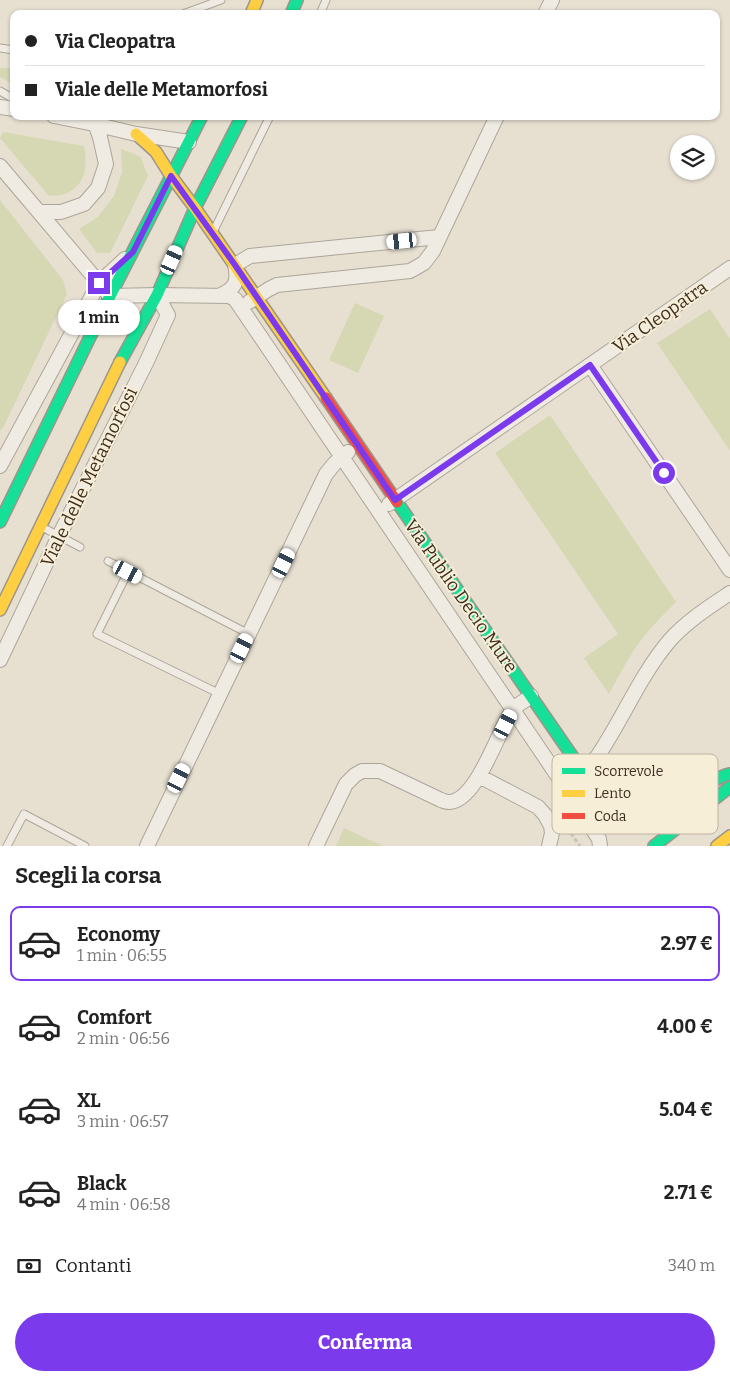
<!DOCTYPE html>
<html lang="it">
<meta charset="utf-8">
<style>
:root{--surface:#fff;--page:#f6f6f6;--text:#222;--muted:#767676;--line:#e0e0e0;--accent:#7c3aed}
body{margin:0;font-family:Bitter,serif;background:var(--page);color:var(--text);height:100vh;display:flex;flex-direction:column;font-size:19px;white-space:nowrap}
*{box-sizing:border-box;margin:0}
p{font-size:16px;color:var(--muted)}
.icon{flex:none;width:28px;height:28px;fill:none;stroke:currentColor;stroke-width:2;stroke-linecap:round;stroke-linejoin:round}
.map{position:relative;height:846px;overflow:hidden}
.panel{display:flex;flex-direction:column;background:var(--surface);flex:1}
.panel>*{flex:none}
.top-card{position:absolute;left:10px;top:10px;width:710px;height:110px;border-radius:10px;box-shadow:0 1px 4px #0004;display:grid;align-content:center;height:110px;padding:0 15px;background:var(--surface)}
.fabs{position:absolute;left:670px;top:135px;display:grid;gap:10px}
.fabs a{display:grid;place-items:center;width:45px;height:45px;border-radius:50%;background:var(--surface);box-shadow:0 1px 4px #0004;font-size:25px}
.end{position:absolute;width:22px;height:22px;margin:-11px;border:6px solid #7c3aed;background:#fff;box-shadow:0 0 0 2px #fff}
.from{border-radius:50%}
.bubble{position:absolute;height:35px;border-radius:18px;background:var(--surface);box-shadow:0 1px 4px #0004;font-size:16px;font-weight:700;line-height:35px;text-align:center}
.car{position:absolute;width:15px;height:30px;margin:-15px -8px;border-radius:6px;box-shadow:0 0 4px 1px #0007;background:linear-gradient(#fff 24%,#345 0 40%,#fff 0 76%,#345 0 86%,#fff 0)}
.top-card b{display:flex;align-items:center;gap:18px;height:48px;font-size:19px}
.top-card b+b{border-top:1px solid var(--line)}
.top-card i{width:12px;height:12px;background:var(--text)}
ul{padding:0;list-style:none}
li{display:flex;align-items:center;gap:15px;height:75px;margin:0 10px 8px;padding:0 5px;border:2px solid transparent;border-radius:10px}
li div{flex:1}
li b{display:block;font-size:19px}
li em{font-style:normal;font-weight:700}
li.active{border-color:var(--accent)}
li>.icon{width:45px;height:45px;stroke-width:1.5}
h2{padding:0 15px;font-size:22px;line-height:60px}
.pay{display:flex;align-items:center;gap:12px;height:55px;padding:0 15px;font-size:19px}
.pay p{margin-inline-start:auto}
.button{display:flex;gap:10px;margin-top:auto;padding:10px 15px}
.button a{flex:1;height:58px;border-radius:30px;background:var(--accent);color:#fff;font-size:20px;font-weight:700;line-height:58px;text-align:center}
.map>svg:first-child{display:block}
</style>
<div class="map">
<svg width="730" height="846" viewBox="0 0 730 846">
<rect width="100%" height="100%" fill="#e7e0d1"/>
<!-- green -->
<path fill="#d6d7b3" d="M0,68H14V85L0,77Z
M3,132L84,146C88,166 86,185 65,194C60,196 54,195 49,196L0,138Z
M121,149L140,156L148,176L110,253H97L79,229L98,217L114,196L122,172Z
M0,200L63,280L67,294L3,428L0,431Z
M355,303L384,316L358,373L329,360Z
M710,309L730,339V451L657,343Z
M550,415L676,602C661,617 646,632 634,650C625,664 617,679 609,694L584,658L618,634L495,453Z
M344,828L383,846H336Z"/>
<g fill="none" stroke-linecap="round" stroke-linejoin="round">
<!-- lane casing -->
<g stroke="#ada599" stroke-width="9">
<path id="lane" d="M183,14L221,0
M320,14L326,0
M0,48L14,50
M0,91L14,99
M214,230L270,116
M42,527L80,547
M108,561L249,634
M128,572L97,634L220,694
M7,846L24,814L85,846"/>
</g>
<!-- street casing -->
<g stroke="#ada599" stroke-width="16">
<path id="street" d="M545,14L552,0
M0,107L14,109
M54,116L94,124L136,134L189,142
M0,166L110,296L157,295L229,296L235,299L557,775L599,839L600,846
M39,212H61L84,204L98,188L106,164L100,137L96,126L94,124
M219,296C235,289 239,282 235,265L250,256L439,237
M249,302L269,289L277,285L410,271L424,263L433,251L497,116
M590,365L730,570
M0,466L99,283L125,259
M389,504L730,268
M0,660L59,536L146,363L168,315L157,295
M557,775L589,764L597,757C623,719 640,675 670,640C687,621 709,607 730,593
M479,776L538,807L545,815L551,826L552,833L549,846
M147,846L326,474L335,463L348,452
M316,846L346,784L355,775L362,771H380L441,800C444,801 446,802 449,802C477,801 498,731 512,711C516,705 525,701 531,696"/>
</g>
<!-- fast casing -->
<g stroke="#9c958a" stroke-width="14">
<path id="fast" d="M291,14L297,0
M120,362L157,295L195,208L242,116
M397,502L615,818C624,826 635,828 647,823C653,821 658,816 664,813C680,803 713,777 730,774
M0,522L110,296L202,116
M654,846L730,787"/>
</g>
<!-- slow casing -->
<g stroke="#9c958a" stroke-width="14">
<path id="slow" d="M251,14L257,0
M136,134L156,152L171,176L195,208L326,398
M0,610L120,362
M717,846L730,836"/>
</g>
<!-- jam casing -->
<g stroke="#9c958a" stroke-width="14">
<path id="jam" d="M326,398L397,502"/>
</g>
<!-- path -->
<path stroke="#c8c2b9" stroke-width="3" stroke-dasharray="4 2.5" stroke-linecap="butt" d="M567,828L580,846"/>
<!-- lane -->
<use href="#lane" stroke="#efebe3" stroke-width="7"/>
<!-- street -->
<use href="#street" stroke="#efebe3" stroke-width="14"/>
<!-- fast -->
<use href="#fast" stroke="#16e098" stroke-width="11"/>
<!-- slow -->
<use href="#slow" stroke="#ffcf43" stroke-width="11"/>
<!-- jam -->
<use href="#jam" stroke="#f24e42" stroke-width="11"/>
</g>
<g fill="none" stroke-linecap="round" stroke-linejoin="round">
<!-- route -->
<path stroke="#7c3aed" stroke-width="6" d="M99,283L133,252L171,176L235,265L395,500L590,365L664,473"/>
</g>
<g text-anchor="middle" stroke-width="4" stroke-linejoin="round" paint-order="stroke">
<!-- street labels -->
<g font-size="18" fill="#3d2e20" stroke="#f7eed8">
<text transform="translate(660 317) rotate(-35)" y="6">Via Cleopatra</text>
<text transform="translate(89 477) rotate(-64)" y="6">Viale delle Metamorfosi</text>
<text transform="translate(461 596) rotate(55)" y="6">Via Publio Decio Mure</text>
</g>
</g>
<!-- legend -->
<rect x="552" y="754" width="166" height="80" rx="8" fill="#f7eed8" stroke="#bfb4a1" stroke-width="1"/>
<rect x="562" y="768" width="23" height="6" fill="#16e098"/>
<rect x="562" y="790" width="23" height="7" fill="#ffcf43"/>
<rect x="562" y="813" width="23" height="6" fill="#f24e42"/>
<g font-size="14" fill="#3d2e20">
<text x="594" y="776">Scorrevole</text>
<text x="594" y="798">Lento</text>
<text x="594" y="821">Coda</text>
</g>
</svg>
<div class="fabs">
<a><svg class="icon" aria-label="layers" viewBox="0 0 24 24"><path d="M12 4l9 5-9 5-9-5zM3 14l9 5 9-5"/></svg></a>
</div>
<i class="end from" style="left:664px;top:473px"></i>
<i class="end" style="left:99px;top:283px"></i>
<div class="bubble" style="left:58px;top:300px;width:82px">1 min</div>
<i class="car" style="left:402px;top:241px;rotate:264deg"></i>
<i class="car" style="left:172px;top:260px;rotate:24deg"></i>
<i class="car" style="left:284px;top:563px;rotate:26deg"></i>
<i class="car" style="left:128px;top:572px;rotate:117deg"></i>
<i class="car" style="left:242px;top:648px;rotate:26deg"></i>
<i class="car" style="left:506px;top:724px;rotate:27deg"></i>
<i class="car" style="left:179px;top:778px;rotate:26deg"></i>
<div class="top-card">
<b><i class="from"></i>Via Cleopatra</b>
<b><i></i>Viale delle Metamorfosi</b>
</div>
</div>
<section class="panel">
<h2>Scegli la corsa</h2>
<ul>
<li class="active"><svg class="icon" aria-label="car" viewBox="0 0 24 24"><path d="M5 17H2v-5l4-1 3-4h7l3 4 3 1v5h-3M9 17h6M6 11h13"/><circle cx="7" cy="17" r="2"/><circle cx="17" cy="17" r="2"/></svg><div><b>Economy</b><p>1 min · 06:55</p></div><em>2.97 €</em></li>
<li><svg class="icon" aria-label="car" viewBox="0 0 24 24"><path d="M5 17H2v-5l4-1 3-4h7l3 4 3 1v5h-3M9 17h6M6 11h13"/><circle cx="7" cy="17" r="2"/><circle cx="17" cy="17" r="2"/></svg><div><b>Comfort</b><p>2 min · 06:56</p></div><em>4.00 €</em></li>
<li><svg class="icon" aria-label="car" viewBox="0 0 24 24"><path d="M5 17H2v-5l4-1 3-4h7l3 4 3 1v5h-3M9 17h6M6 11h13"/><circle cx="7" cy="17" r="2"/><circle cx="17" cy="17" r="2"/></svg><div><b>XL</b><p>3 min · 06:57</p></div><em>5.04 €</em></li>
<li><svg class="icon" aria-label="car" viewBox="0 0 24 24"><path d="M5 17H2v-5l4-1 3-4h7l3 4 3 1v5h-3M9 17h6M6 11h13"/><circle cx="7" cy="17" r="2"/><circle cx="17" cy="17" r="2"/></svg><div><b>Black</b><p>4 min · 06:58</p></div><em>2.71 €</em></li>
</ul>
<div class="pay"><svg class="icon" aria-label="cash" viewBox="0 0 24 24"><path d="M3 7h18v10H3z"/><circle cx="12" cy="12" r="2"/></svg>Contanti<p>340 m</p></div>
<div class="button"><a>Conferma</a></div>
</section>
